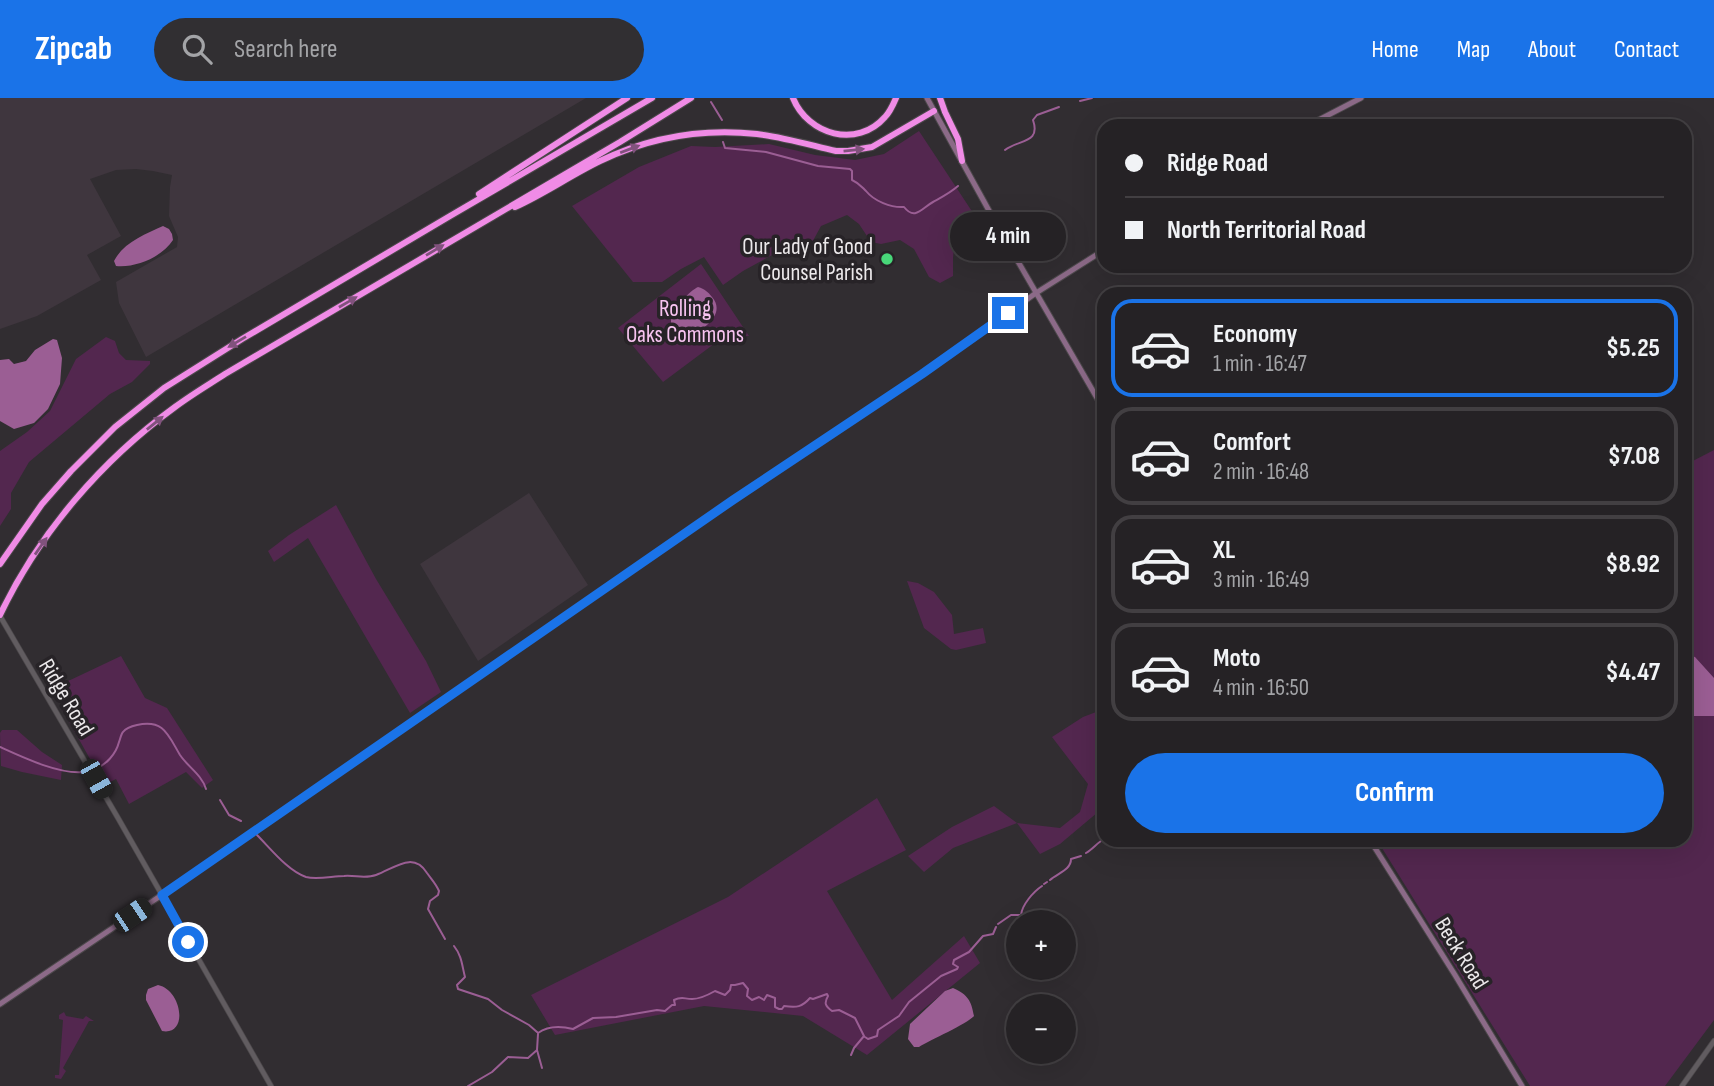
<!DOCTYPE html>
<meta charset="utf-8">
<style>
:root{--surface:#252225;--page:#312f32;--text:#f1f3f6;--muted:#a3a4a7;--line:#423f42;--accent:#1a73e8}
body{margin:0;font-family:"Sofia Sans Condensed",sans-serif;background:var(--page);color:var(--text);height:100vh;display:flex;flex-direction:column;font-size:26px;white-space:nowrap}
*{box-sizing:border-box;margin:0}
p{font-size:23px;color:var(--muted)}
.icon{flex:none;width:38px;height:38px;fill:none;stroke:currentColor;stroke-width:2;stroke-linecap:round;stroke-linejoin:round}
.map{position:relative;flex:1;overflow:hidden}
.side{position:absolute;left:1097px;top:189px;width:595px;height:560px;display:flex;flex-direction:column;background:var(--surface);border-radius:21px;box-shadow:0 7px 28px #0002,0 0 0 2px var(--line)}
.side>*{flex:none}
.banner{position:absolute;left:1097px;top:21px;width:595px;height:154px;border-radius:21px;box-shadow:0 7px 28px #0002,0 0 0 2px var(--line);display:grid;align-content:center;height:154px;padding:0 28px;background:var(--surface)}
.fabs{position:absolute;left:1006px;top:812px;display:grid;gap:14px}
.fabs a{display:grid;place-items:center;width:70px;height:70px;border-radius:50%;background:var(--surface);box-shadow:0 7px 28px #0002,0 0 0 2px var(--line);font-size:35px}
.end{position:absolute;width:32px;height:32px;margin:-16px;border:9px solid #1a73e8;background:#fff;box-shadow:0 0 0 4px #fff}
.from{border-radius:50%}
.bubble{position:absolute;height:49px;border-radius:24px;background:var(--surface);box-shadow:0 7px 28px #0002,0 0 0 2px var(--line);font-size:23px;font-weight:700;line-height:49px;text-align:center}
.car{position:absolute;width:21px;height:42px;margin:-21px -10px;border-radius:9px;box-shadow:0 0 5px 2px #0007;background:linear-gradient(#222 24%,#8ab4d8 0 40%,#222 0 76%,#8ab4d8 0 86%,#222 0)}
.banner b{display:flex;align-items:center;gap:24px;height:66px;font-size:26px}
.banner b+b{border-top:2px solid var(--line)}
.banner i{width:18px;height:18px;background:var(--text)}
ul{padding:12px 0 0;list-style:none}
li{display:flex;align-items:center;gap:21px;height:98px;margin:0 14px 10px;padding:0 14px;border:4px solid var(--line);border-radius:21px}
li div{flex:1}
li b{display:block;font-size:26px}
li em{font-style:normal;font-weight:700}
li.selected{border-color:var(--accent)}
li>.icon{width:63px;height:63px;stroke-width:1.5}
.button{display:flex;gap:14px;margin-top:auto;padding:14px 28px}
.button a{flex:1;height:80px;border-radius:42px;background:var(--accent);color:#fff;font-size:28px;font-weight:700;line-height:80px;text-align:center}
header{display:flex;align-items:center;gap:42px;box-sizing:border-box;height:98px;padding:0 35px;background:var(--accent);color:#fff}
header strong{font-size:33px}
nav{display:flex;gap:38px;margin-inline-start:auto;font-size:24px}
.search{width:490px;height:63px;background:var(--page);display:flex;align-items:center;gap:18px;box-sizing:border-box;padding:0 24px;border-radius:38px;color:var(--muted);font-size:26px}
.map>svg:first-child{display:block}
</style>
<header>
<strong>Zipcab</strong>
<div class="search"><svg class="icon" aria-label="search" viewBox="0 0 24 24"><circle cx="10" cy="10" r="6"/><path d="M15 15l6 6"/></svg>Search here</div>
<nav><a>Home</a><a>Map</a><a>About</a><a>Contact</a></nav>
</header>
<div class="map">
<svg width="1714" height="988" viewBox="0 0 1714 988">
<rect width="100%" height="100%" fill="#312d31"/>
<!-- built -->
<path fill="#3f363e" d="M0,0H586L146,259L119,205L116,184L177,149L178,139L169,118L170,89L172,77L153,73L136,71L116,72L90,81L121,138L87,157L101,182L37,218L0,231Z
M529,395L588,487L478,563L420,466Z"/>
<!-- green -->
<path fill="#53274f" d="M919,33L979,124L955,139L953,160V178L940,185L929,179L914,151L900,142L881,146L871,144L859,126L847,117L821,128L808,152L783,151L743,173L723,187L704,159L681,171L662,184H633L572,108L639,69L691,48L715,49L769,46L815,57L855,62L884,56Z
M701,166L749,238L722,240L663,284L618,230Z
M106,239L115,243L119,255L126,262L150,263V266L132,284L110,296L29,364L11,395V411L0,428V353L27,334L50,313L76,261Z
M1714,352V922L1665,988H1530L1377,742H1685V367Z
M336,407L376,481L426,563L441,594L410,615L308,440L274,464L268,453L289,437Z
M907,483L918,485L934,494L952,517L954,536L983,530L986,545L956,552L951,551L924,530Z
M121,558L145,600L167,610L213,682L202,690L186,674L129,706L116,681L110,684L90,661L62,611L66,590L64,585Z
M1104,611V709L1060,746L1040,756L1017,725L953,750L924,774L908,758L952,729L994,708L1017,725L1060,730L1080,714L1088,686L1052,639L1083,619Z
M2,632H17L42,654L62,667L61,682L22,674L1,668L0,635Z
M877,700L906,752L827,793L892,902L964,838L980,865L867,957L803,918L704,908L555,937L531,897L728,799Z
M64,914L66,918L83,921L86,918L94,923H89L63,970L66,973L61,981L55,980V977H59L63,922L59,921V917Z"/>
<!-- water -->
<path fill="#9b5e94" d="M163,128L169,131L172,136L173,142C162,159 136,170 116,168L114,163C123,145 145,136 163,128Z
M698,189C705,191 708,194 712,199C726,215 705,231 691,237C686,235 678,234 674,231C662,220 689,193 698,189Z
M53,241L57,242L62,260L60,286L48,311L34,325L14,331L0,323V262L9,261L14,266L26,263L35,252Z
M1685,556L1695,559L1714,580V618H1694L1685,614Z
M158,887C182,892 189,938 162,933L146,902V897L148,891Z
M953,890C968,897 971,902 974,918C967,926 930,942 919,949H914L908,941L910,926L945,893Z"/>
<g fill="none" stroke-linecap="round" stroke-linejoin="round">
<!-- stream -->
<path stroke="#9b5e94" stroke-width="2" d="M1080,3L1092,0
M711,4L722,22
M723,44L725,50L766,54L818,68L850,71L852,73V82C859,85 861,88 866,93C874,103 891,110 904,109C915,123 922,110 933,104C942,99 950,95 958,88
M1005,52C1019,41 1041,46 1033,22L1037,17L1059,9
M0,649C22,659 60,677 84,674
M95,671C106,667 116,656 119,644C120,642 121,636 123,634C126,630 132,628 137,627C164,621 168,637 180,657C188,669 202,677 206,691
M220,702L229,717L241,723
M257,737C271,751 288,773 306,779C317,782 333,778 344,778C355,777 365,781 376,777C395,770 413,753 427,775C432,782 436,786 439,793L438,797L430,803L428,811L445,841
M1086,755C1093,751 1097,745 1104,741
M1050,782C1058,775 1071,772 1071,761L1081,758
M1044,786L1047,784
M998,826L1011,817H1021C1022,807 1033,794 1042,788
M454,848C462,858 462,868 465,879L457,887L458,891L488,901L502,912L529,927L537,934
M538,935C549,927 561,928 573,931L593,920L616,919L657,912L665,913L672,907H675L674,902C682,898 684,901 692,901C700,901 708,897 715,893L725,897L730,892L731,887H735L743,885L748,891L747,898L752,902L759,899L764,902L767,897L775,900V909L779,911H782L784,908C797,910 802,909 810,900L813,901L827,896L828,898C824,905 825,908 832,913L839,912L855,920L864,938
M538,936L537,952L542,970
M865,939L868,941L877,938L878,932L899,918L909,904L941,878L957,871L958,869L953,866L954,862L969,854L983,838L993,836L996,829
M851,957L854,950L864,938
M468,988L492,974L508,959L528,960L537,952"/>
<!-- tertiary casing -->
<g stroke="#4c484b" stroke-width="6">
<path id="tertiary" d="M0,518L118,720L271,988
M1682,988L1714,943"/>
</g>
<!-- secondary casing -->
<g stroke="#4c484b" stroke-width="7">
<path id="secondary" d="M927,0L998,129L1104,312
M1307,28L1361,0
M1370,742L1455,877L1522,988
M0,906L184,782L733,402L922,276L1036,195L1104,152"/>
</g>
<!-- motorway casing -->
<g stroke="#4c484b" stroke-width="8">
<path id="motorway" d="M793,0C808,37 857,51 885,19C890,14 893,7 896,0
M940,0L945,14L958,41L962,63
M479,96L627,0
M515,109C544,96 571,77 600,63C650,39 702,30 757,36C783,39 810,47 836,53H848L872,49L934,13
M0,466L42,406L71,373L115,329L164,290L242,241L450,118L652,0
M0,517C39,435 102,362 175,309C191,297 208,287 225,276L620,44L691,0"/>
</g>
<!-- tertiary -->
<use href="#tertiary" stroke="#615c60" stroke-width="4.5"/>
<!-- secondary -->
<use href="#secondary" stroke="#8c6a88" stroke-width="5"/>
<!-- motorway -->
<use href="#motorway" stroke="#f08be6" stroke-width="6"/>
</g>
<!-- one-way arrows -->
<defs><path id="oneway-solid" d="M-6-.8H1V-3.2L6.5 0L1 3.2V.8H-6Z" transform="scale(1.75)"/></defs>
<g fill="#81527d">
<use href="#oneway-solid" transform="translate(630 51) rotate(-21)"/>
<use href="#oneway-solid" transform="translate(854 52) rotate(-6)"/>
<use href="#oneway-solid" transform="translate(435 152) rotate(-31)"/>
<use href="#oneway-solid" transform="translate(348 204) rotate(-30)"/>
<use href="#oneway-solid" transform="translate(237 244) rotate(149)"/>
<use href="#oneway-solid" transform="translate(155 325) rotate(-39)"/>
<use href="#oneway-solid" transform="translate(41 448) rotate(-55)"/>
</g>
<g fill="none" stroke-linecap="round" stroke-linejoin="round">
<!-- route -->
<path stroke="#1a73e8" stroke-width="9" d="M188,844L162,797L733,402L922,276L1008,215"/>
</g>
<!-- markers -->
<circle fill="#48d779" stroke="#272327" stroke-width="2.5" cx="887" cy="161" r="7"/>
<g text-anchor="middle" stroke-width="7" stroke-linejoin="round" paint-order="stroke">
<!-- poi labels -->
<g font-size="23" fill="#ece9eb" stroke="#272327" text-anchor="end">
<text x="873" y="156">Our Lady of Good<tspan x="873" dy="26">Counsel Parish</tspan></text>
</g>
<!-- park labels -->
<g font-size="23" fill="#f8c4f1" stroke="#272327">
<text x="685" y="218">Rolling<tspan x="685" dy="26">Oaks Commons</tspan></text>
</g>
<!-- street labels -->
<g font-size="23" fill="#ece9eb" stroke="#272327">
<text transform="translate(67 599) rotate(59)" y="8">Ridge Road</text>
<text transform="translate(1462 855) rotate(58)" y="8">Beck Road</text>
</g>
</g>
</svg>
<div class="fabs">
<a>+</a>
<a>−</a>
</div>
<i class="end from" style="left:188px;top:844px"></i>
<i class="end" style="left:1008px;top:215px"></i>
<div class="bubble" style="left:950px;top:114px;width:116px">4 min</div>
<i class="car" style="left:96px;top:681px;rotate:151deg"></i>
<i class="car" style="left:132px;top:817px;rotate:56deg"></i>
<div class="banner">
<b><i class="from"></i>Ridge Road</b>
<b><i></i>North Territorial Road</b>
</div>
<section class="side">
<ul>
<li class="selected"><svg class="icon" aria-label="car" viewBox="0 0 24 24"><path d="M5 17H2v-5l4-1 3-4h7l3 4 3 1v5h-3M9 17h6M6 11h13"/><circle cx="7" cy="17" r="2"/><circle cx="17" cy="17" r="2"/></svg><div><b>Economy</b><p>1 min · 16:47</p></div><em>$5.25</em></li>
<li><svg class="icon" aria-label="car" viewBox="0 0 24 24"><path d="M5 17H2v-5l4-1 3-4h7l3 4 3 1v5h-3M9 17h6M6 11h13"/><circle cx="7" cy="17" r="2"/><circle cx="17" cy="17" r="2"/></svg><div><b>Comfort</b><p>2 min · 16:48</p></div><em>$7.08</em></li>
<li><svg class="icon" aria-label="car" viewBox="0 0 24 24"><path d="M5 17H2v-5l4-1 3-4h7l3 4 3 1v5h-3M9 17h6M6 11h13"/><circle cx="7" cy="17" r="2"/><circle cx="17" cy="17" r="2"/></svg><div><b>XL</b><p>3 min · 16:49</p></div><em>$8.92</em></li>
<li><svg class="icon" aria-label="car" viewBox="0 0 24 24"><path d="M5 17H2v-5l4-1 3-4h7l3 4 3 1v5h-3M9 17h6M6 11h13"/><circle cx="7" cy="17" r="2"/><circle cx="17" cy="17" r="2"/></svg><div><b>Moto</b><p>4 min · 16:50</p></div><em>$4.47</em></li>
</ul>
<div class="button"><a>Confirm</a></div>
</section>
</div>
